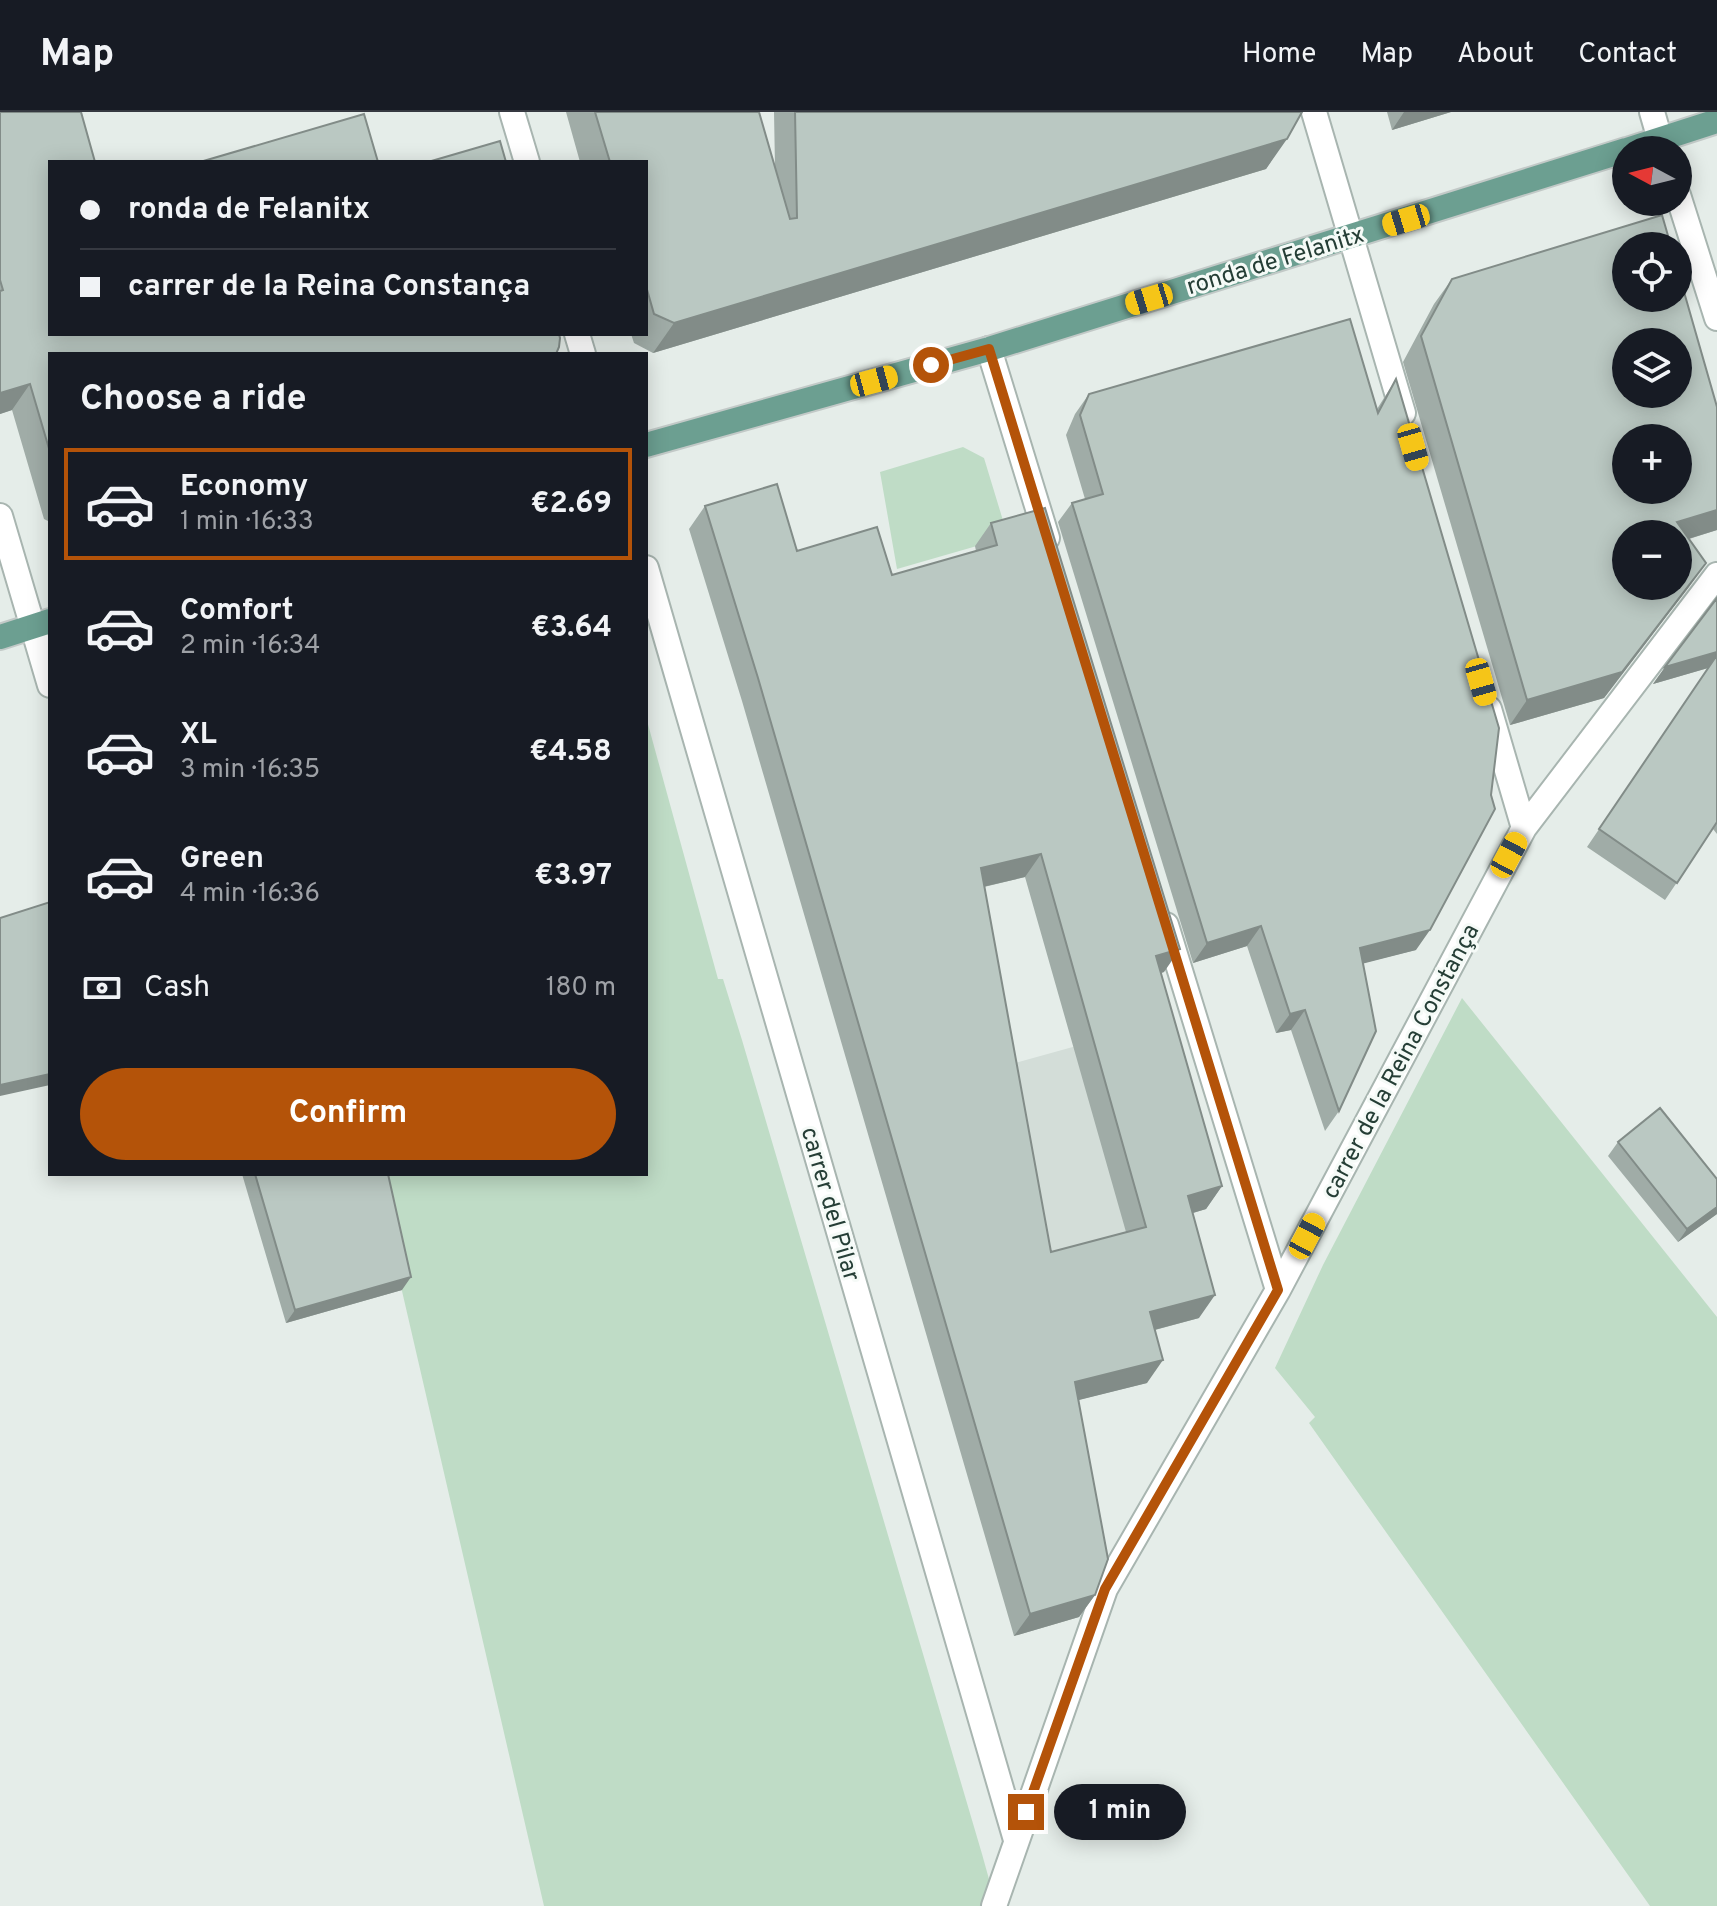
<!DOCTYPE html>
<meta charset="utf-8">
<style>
:root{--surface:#171b24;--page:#242831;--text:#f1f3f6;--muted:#9ea1a6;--line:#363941;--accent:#b45309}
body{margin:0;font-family:Overpass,sans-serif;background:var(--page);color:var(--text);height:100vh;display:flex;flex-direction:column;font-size:30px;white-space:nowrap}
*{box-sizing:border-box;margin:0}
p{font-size:26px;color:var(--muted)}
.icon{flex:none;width:44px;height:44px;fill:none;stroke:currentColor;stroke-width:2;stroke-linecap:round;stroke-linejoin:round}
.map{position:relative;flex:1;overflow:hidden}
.drawer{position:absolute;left:48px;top:240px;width:600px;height:824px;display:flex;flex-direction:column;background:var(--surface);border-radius:0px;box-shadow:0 4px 20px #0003}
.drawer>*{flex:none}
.banner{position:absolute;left:48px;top:48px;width:600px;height:176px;border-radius:0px;box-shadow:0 4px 20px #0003;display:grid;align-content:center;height:176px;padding:0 32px;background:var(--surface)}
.needle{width:52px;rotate:277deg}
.tools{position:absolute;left:1612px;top:24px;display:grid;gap:16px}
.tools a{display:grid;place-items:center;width:80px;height:80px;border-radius:50%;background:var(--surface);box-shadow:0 4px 20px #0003;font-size:40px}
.end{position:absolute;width:36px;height:36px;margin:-18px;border:10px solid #b45309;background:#fff;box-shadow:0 0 0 4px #fff}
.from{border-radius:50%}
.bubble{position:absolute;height:56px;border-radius:28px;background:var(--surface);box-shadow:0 4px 20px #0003;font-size:26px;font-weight:700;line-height:56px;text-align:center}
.car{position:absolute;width:24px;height:48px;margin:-24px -12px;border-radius:10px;box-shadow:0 0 6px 2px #0007;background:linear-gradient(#f5c518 24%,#345 0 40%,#f5c518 0 76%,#345 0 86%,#f5c518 0)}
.banner b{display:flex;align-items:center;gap:28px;height:76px;font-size:30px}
.banner b+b{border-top:2px solid var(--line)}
.banner i{width:20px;height:20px;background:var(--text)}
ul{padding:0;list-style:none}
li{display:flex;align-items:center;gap:24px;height:112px;margin:0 16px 12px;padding:0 16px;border:4px solid transparent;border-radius:0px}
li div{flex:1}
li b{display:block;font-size:30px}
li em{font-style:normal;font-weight:700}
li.on{border-color:var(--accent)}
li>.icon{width:72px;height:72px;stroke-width:1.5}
h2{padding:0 32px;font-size:36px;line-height:96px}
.pay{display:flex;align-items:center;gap:20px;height:88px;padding:0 32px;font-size:30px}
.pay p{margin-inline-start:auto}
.action{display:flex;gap:16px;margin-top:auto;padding:16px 32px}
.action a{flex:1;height:92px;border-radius:48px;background:var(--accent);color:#fff;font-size:32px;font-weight:700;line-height:92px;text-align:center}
header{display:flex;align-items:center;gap:48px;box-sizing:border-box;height:112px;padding:0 40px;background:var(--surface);border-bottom:2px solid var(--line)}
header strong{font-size:38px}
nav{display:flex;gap:44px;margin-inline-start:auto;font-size:28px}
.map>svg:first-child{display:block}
</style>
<header>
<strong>Map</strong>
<nav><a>Home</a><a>Map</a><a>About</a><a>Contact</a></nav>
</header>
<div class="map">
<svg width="1717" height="1794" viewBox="0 0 1717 1794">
<rect width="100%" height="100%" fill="#e5ede9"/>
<!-- built -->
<path fill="#d3ddd8" d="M1152,913L1206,1097L1032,1148L1015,951Z"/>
<!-- green -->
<path fill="#bfdcc6" d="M963,335L984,346L1008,425L897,457L880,360Z
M646,605L718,867H723L742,928L982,1742L992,1778L987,1794H544L375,1062H646Z
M1462,886L1717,1205V1794H1650L1309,1311L1315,1305L1275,1256L1323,1153Z"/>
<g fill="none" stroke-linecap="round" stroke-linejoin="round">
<!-- minor casing -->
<g stroke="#a8b5b0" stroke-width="28">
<path id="minor" d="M512,0L527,50
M1314,0L1403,301
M1652,0L1663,38
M1678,83L1717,206
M577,222L583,242
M989,237L1047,426
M0,404L50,573
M646,456L1016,1728
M1489,597L1524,716
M1166,813L1278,1178
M994,1794L1105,1477L1278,1178L1524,716L1717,463"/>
</g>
<!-- major casing -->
<g stroke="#c2c9c7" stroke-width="28">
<path id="major" d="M1627,38L1717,9
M646,333L989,237L1626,38
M0,525L50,509"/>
</g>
<!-- minor -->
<use href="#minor" stroke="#fff" stroke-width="24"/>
<!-- major -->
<use href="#major" stroke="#6c9f91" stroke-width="24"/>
</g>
<!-- wall -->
<path fill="#a0aca7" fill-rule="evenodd" d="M0,0L50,242V410L44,407L12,298L0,302Z
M566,0H759L775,55L774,0H1302L1266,57L653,241L634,231L631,222H646V50H580Z
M1387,0H1451L1392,18Z
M1452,167L1717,295V418L1689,427L1706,451L1688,476L1604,586L1510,613L1403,250L1434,192Z
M1396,267L1416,838L1363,851L1339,999L1325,1019L1291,918L1276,921L1247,834L1193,851L1058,410L1072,391L1085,387L1066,323L1075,302L1089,282L1377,297Z
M705,394L797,439L892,463L976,439L975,434L991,411L1164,860L1161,861L1222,1074L1206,1097L1193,1101L1199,1206L1155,1218L1147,1271L1078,1288L1095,1483L1079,1505L1014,1524L742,589L689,417ZM1025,765L1126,1120L1051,1140L984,775Z
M1717,486V722L1713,717L1665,788L1587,735L1708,556L1653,572Z
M1618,1030L1717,1067V1102L1678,1130L1608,1044Z
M242,1062H388L402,1178L286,1211Z"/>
<!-- shaded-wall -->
<path fill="#828c88" d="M1404,0H1451L1392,18Z
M1287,27L1266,57L653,241L674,211Z
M30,272L12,298L0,302V281Z
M1717,398V418L1678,430L1677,410Z
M1706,451L1688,476L1604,586L1510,613L1527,588Z
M1717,540V543L1708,556L1653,572L1665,555Z
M1041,742L1025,765L965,779L981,756Z
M1261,814L1247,834L1193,851L1207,831Z
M1430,818L1416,838L1346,856L1360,836Z
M1180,837L1164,860L1140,867L1156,844Z
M1305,898L1291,918L1276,921L1290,902Z
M50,962V973L0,984V973Z
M1222,1074L1206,1097L1172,1107L1188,1084Z
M1717,1095V1102L1678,1130L1687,1117Z
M411,1165L402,1178L286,1211L295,1198Z
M1215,1183L1199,1206L1135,1223L1150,1200Z
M1163,1248L1147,1271L1059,1293L1075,1270Z
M1095,1483L1079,1505L1014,1524L1030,1502Z"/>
<!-- building -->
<path fill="#bac8c2" stroke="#828c88" stroke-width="2" fill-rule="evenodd" d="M0,0H81L95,50H50V222H559L560,226L559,235L556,242H50V340L30,272L0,281V179L3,178L0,168Z
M595,0H759L790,107L797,106L795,0H1302L1287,27L674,211L654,202L646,174V50H610Z
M364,2L378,50H200Z
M500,29L506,50H428Z
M1662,103L1671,134H1626V186H1678V159L1717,295V398L1677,410L1706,451L1622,560L1527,588L1421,224L1452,167ZM1626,230H1678V282H1626ZM1626,326H1678V378H1626ZM1626,422H1678V474H1626Z
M1350,207L1378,301L1396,267L1499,616L1491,683L1495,697L1430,818L1360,836L1376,919L1339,999L1305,898L1290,902L1261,814L1207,831L1072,391L1103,382L1080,303L1089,282Z
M777,372L797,439L877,415L892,463L997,433L991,411L1045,396L1180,837L1156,844L1222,1074L1188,1084L1215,1183L1150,1200L1163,1248L1075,1270L1108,1447L1095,1483L1030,1502L758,566L705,394ZM1041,742L1146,1115L1051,1140L981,756Z
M1717,486V540L1665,555Z
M1717,543V710L1677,771L1599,717Z
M50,790V962L0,973V806Z
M1660,996L1717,1067V1095L1687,1117L1618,1030Z
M255,1062H388L411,1165L295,1198Z"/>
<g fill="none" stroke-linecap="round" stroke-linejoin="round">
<!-- route -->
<path stroke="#b45309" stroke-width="10" d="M931,253L989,237L1278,1178L1105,1477L1026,1700"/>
</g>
<g text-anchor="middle" stroke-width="6" stroke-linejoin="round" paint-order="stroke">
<!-- street labels -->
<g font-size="24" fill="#253e36" stroke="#f5faf7">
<text transform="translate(1275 148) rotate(-17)" y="8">ronda de Felanitx</text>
<text transform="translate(1400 949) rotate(-62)" y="8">carrer de la Reina Constança</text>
<text transform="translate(831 1092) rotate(74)" y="8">carrer del Pilar</text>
</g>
</g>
</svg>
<div class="tools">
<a><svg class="needle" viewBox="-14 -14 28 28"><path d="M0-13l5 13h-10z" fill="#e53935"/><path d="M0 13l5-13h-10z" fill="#9ea1a6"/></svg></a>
<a><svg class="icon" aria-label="locate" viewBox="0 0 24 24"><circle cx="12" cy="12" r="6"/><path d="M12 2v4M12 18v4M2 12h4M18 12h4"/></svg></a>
<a><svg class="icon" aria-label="layers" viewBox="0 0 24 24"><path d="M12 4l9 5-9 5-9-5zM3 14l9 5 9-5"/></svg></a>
<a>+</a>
<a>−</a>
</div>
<i class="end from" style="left:931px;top:253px"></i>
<i class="end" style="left:1026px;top:1700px"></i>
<div class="bubble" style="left:1054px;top:1672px;width:132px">1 min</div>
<i class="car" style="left:1406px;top:108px;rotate:253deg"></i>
<i class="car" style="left:1149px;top:187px;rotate:253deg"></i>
<i class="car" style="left:874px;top:269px;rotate:75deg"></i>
<i class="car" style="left:1413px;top:335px;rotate:164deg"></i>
<i class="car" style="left:1481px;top:570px;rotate:164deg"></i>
<i class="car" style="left:1509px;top:743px;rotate:28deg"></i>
<i class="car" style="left:1307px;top:1124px;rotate:28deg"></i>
<div class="banner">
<b><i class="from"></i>ronda de Felanitx</b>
<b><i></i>carrer de la Reina Constança</b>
</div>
<section class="drawer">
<h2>Choose a ride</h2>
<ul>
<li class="on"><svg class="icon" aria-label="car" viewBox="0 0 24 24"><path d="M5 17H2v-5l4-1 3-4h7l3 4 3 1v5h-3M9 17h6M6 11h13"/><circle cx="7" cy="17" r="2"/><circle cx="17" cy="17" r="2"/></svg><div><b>Economy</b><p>1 min · 16:33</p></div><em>€2.69</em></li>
<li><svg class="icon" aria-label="car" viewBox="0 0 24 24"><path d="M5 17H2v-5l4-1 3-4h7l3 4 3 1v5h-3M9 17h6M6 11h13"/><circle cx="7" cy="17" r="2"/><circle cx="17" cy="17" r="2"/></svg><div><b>Comfort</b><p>2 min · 16:34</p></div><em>€3.64</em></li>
<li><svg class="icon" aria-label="car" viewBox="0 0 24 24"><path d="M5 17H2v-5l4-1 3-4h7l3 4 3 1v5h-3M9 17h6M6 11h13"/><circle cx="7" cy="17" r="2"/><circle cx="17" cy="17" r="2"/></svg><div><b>XL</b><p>3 min · 16:35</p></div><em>€4.58</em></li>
<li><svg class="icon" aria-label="car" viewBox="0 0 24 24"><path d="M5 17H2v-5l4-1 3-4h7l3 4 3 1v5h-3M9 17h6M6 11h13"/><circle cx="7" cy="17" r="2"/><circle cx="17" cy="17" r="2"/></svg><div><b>Green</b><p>4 min · 16:36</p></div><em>€3.97</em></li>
</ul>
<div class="pay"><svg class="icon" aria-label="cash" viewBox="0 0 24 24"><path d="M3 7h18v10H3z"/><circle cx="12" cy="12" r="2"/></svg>Cash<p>180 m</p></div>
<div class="action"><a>Confirm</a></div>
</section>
</div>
